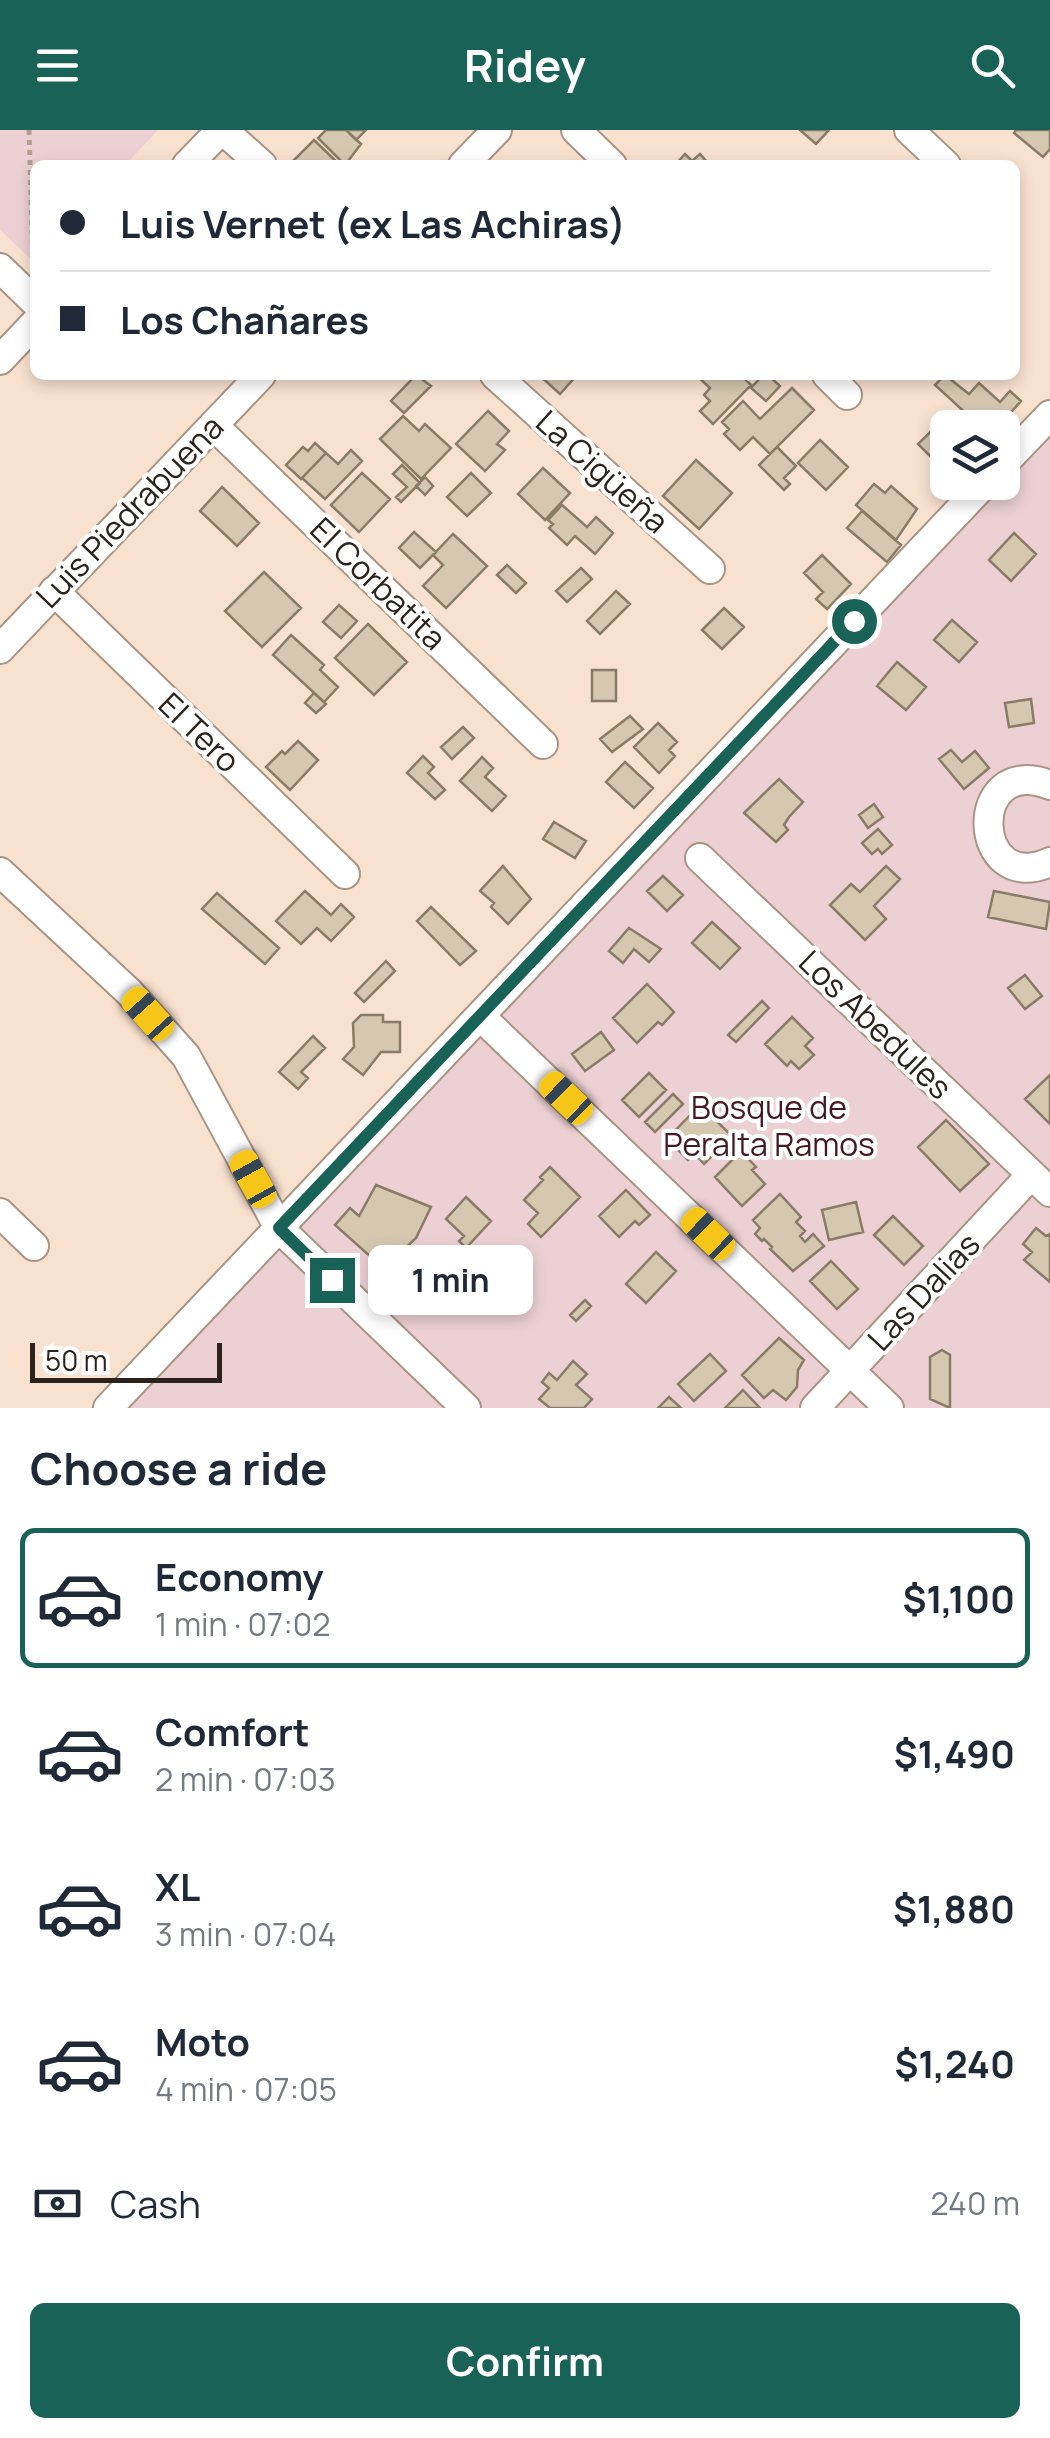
<!DOCTYPE html>
<meta charset="utf-8">
<style>
:root{--surface:#fff;--page:#f6f6f7;--text:#1f2937;--muted:#747a83;--line:#e0e1e3;--accent:#196258}
body{margin:0;font-family:Manrope,sans-serif;background:var(--page);color:var(--text);height:100vh;display:flex;flex-direction:column;font-size:38px;white-space:nowrap}
*{box-sizing:border-box;margin:0}
p{font-size:32px;color:var(--muted)}
.icon{flex:none;width:55px;height:55px;fill:none;stroke:currentColor;stroke-width:2;stroke-linecap:round;stroke-linejoin:round}
.map{position:relative;height:1278px;overflow:hidden}
.side{display:flex;flex-direction:column;background:var(--surface);flex:1}
.side>*{flex:none}
.top-card{position:absolute;left:30px;top:30px;width:990px;height:220px;border-radius:15px;box-shadow:0 5px 15px #0003;display:grid;align-content:center;height:220px;padding:0 30px;background:var(--surface)}
.tools{position:absolute;left:930px;top:280px;display:grid;gap:20px}
.tools a{display:grid;place-items:center;width:90px;height:90px;border-radius:15px;background:var(--surface);box-shadow:0 5px 15px #0003;font-size:50px}
.scale{position:absolute;left:30px;bottom:25px;width:192px;box-sizing:border-box;padding-left:10px;border:5px solid #2b221c;border-top:0;font-size:28px;line-height:35px;white-space:nowrap;color:#2b221c;-webkit-text-stroke:8px #fff;paint-order:stroke}
.end{position:absolute;width:45px;height:45px;margin:-22px;border:12px solid #196258;background:#fff;box-shadow:0 0 0 5px #fff}
.from{border-radius:50%}
.bubble{position:absolute;height:70px;border-radius:15px;background:var(--surface);box-shadow:0 5px 15px #0003;font-size:32px;font-weight:700;line-height:70px;text-align:center}
.car{position:absolute;width:30px;height:60px;margin:-30px -15px;border-radius:12px;box-shadow:0 0 8px 2px #0007;background:linear-gradient(#f5c518 24%,#345 0 40%,#f5c518 0 76%,#345 0 86%,#f5c518 0)}
.top-card b{display:flex;align-items:center;gap:35px;height:95px;font-size:38px}
.top-card b+b{border-top:2px solid var(--line)}
.top-card i{width:25px;height:25px;background:var(--text)}
ul{padding:0;list-style:none}
li{display:flex;align-items:center;gap:30px;height:140px;margin:0 20px 15px;padding:0 10px;border:5px solid transparent;border-radius:15px}
li div{flex:1}
li b{display:block;font-size:38px}
li em{font-style:normal;font-weight:700}
li.selected{border-color:var(--accent)}
li>.icon{width:90px;height:90px;stroke-width:1.5}
h2{padding:0 30px;font-size:45px;line-height:120px}
.pay{display:flex;align-items:center;gap:25px;height:110px;padding:0 30px;font-size:38px}
.pay p{margin-inline-start:auto}
.button{display:flex;gap:20px;margin-top:auto;padding:20px 30px}
.button a{flex:1;height:115px;border-radius:15px;background:var(--accent);color:#fff;font-size:40px;font-weight:700;line-height:115px;text-align:center}
header{display:flex;justify-content:space-between;align-items:center;height:130px;padding:0 30px;background:var(--accent);color:#fff;font-size:45px;font-weight:700}
.map>svg:first-child{display:block}
</style>
<header><svg class="icon" aria-label="menu" viewBox="0 0 24 24"><path d="M4 6h16M4 12h16M4 18h16"/></svg>Ridey<svg class="icon" aria-label="search" viewBox="0 0 24 24"><circle cx="10" cy="10" r="6"/><path d="M15 15l6 6"/></svg></header>
<div class="map">
<svg width="1050" height="1278" viewBox="0 0 1050 1278">
<rect width="100%" height="100%" fill="#f9e1d0"/>
<!-- green -->
<path fill="#ecd0d4" d="M0,0H158L125,35H35L33,131L0,100Z
M1050,305V1278H108Z"/>
<!-- building -->
<path fill="#d6c8b0" stroke="#897c67" stroke-width="2.5" d="M326,0H346L361,14L345,35L318,8Z
M346,0H366L356,10Z
M800,0H829L816,14Z
M1016,0H1050V19L1043,27L1014,3Z
M314,10L340,35H289Z
M685,24L692,31L700,24L707,32L704,35H675Z
M416,245L431,256L404,283L391,271Z
M539,245H577L560,264Z
M702,245H751L746,250L751,255L713,294L700,281L710,271L704,265L710,258L699,248Z
M763,245H768L780,256L766,271L751,258Z
M945,245L969,264L979,253L1000,272L1010,261L1021,271L997,298H982L935,255Z
M792,258L814,280L770,324L753,307L740,320L724,304L729,299L722,292L743,271L760,289Z
M488,281L509,301L497,314L505,320L485,341L456,314Z
M950,283L962,296L948,298L947,343L918,314Z
M403,286L419,301L425,294L451,318L421,349L380,309Z
M820,310L848,337L826,360L798,333Z
M315,313L326,323L301,349L286,335L303,317L308,321Z
M777,317L796,336L784,348L790,354L784,360L759,335Z
M351,320L362,331L325,369L302,348L326,323L338,334Z
M696,330L732,363L699,399L663,366Z
M402,335L420,353L401,372L396,367L407,357L393,344Z
M543,338L570,363L545,390L518,364Z
M362,343L390,369L359,402L331,375Z
M471,343L491,363L467,386L447,367Z
M425,347L433,356L425,365L416,356Z
M874,354L885,363L891,356L917,379L896,410L856,375Z
M222,357L259,393L237,416L200,381Z
M562,375L587,397L596,387L613,403L595,424L575,406L567,415L549,398L553,394L548,390Z
M862,381L901,415L887,432L847,398Z
M414,402L436,422L420,438L399,418Z
M1014,403L1036,424L1011,451L989,430Z
M453,404L487,436L446,478L423,456L443,435L433,425Z
M822,425L851,454L827,479L816,469L823,462L804,443Z
M507,435L526,453L516,463L497,445Z
M581,438L592,449L567,472L556,461Z
M264,442L301,478L262,517L225,481Z
M616,461L630,474L600,504L587,491Z
M339,475L357,491L341,508L323,492Z
M724,478L744,497L722,519L702,500Z
M952,490L977,512L959,532L934,510Z
M368,494L407,532L374,565L335,528Z
M291,505L324,535L320,540L338,557L324,572L273,525Z
M897,532L926,557L906,580L877,556Z
M592,540H616V571H592Z
M314,563L326,574L316,583L305,573Z
M1031,569L1034,593L1009,597L1005,573Z
M630,586L643,599L612,622L600,609Z
M658,593L677,612L669,620L675,626L659,643L634,617Z
M463,597L474,608L452,629L441,617Z
M298,611L318,630L290,660L266,637L282,621L285,624Z
M951,620L962,632L975,621L989,638L964,659L939,629Z
M423,626L434,637L428,643L445,660L435,669L407,643Z
M482,627L493,638L485,647L506,666L492,681L460,651Z
M625,632L653,658L634,678L606,652Z
M779,649L803,672L789,687L784,695L788,700L776,712L744,683Z
M874,674L883,687L868,698L859,685Z
M554,692L586,711L575,728L543,709Z
M878,699L892,715L882,724L878,719L872,724L862,713Z
M503,736L531,769L508,794L491,777L494,773L480,761Z
M886,736L900,749L874,776L886,789L865,810L830,775L851,754L860,762Z
M663,746L683,765L667,781L647,761Z
M305,761L331,785L341,774L354,787L331,811L317,798L301,814L276,791Z
M994,761L1050,772L1046,799L988,787Z
M217,763L279,818L265,834L202,779Z
M431,777L476,821L460,835L417,791Z
M712,792L740,818L720,839L692,813Z
M629,798L661,819L649,832L634,819L623,833L609,821Z
M386,831L395,841L364,872L355,863Z
M1025,845L1042,866L1025,879L1008,858Z
M647,854L674,882L662,895L658,892L637,913L613,888Z
M762,871L769,878L736,912L728,905Z
M361,885H383V892H400V922H381L363,945L343,929L354,917L353,893Z
M792,887L813,908L805,916L814,925L799,939L791,931L787,936L765,914Z
M601,902L614,920L585,941L572,924Z
M313,906L325,918L301,942L308,948L298,959L279,942Z
M649,943L666,960L639,987L622,970Z
M1050,945V994L1025,969Z
M673,964L683,974L655,1002L645,992Z
M700,975L732,1006L704,1034L695,1024L688,1030L667,1009Z
M946,990L989,1034L960,1061L918,1017Z
M741,1021L756,1037L752,1040L765,1054L742,1076L715,1047Z
M550,1037L580,1067L541,1107L528,1094L538,1083L524,1070L543,1050L540,1047Z
M376,1055L431,1077L416,1108L398,1125L393,1122L385,1128L378,1121L372,1128L335,1095L350,1078L359,1086Z
M626,1060L650,1085L639,1095L635,1091L619,1107L599,1086Z
M780,1064L801,1087L796,1092L805,1101L800,1106L805,1112L813,1104L824,1116L793,1141L770,1119L772,1117L764,1109L762,1111L755,1104L760,1098L753,1090Z
M466,1067L491,1091L466,1118L459,1111L464,1106L446,1089Z
M856,1072L863,1102L829,1110L822,1080Z
M893,1086L923,1116L904,1135L874,1105Z
M1036,1098L1046,1106L1050,1104V1152L1024,1130L1032,1122L1023,1114Z
M459,1118L474,1131L427,1181L413,1168Z
M656,1122L676,1141L646,1173L626,1154Z
M831,1131L858,1159L837,1179L810,1151Z
M585,1170L591,1176L576,1191L570,1185Z
M779,1208L804,1230L798,1240L797,1257L786,1270L773,1260L764,1268L742,1245Z
M942,1220L950,1225V1278L930,1269V1227Z
M710,1224L726,1241L694,1271L678,1254Z
M573,1231L587,1244L576,1255L592,1269L584,1278H550L539,1269L549,1258L542,1252L549,1243L557,1250Z
M743,1260L760,1278H725Z
M669,1267L681,1278H658Z"/>
<g fill="none" stroke-linecap="round" stroke-linejoin="round">
<!-- minor casing -->
<g stroke="#aa9484" stroke-width="32">
<path id="minor" d="M223,0L262,35
M576,0L612,35
M909,0L946,35
M187,35L221,0
M463,35L497,0
M0,138L35,172
M0,230L35,193
M495,245L710,439
M827,245L847,265
M213,295L543,614
M1002,335L1050,285
M54,461L345,744
M0,519L261,245
M1050,655C965,622 971,768 1050,732
M700,728L1050,1062
M0,742L129,862L186,926L279,1098L466,1278
M480,886L889,1278
M0,1083L34,1116
M108,1278L986,352
M815,1278L1031,1045"/>
</g>
<!-- path -->
<path stroke="#b3a093" stroke-width="5" stroke-dasharray="5 5" stroke-linecap="butt" d="M29,0L33,131"/>
<!-- minor -->
<use href="#minor" stroke="#fff" stroke-width="28"/>
</g>
<g fill="none" stroke-linecap="round" stroke-linejoin="round">
<!-- route -->
<path stroke="#196258" stroke-width="12" d="M332,1150L279,1098L854,491"/>
</g>
<g text-anchor="middle" stroke-width="8" stroke-linejoin="round" paint-order="stroke">
<!-- street labels -->
<g font-size="32" fill="#2b221c" stroke="#fff">
<text transform="translate(602 342) rotate(42)" y="11">La Cigüeña</text>
<text transform="translate(130 382) rotate(-46)" y="11">Luis Piedrabuena</text>
<text transform="translate(378 454) rotate(44)" y="11">El Corbatita</text>
<text transform="translate(199 603) rotate(44)" y="11">El Tero</text>
<text transform="translate(875 895) rotate(44)" y="11">Los Abedules</text>
<text transform="translate(924 1162) rotate(-47)" y="11">Las Dalias</text>
</g>
<!-- park labels -->
<g font-size="32" fill="#461824" stroke="#fff">
<text x="769" y="989">Bosque de<tspan x="769" dy="37">Peralta Ramos</tspan></text>
</g>
</g>
</svg>
<div class="tools">
<a><svg class="icon" aria-label="layers" viewBox="0 0 24 24"><path d="M12 4l9 5-9 5-9-5zM3 14l9 5 9-5"/></svg></a>
</div>
<div class="scale">50 m</div>
<i class="end from" style="left:854px;top:491px"></i>
<i class="end" style="left:332px;top:1150px"></i>
<div class="bubble" style="left:368px;top:1115px;width:165px">1 min</div>
<i class="car" style="left:148px;top:884px;rotate:318deg"></i>
<i class="car" style="left:566px;top:968px;rotate:314deg"></i>
<i class="car" style="left:253px;top:1049px;rotate:331deg"></i>
<i class="car" style="left:708px;top:1104px;rotate:314deg"></i>
<div class="top-card">
<b><i class="from"></i>Luis Vernet (ex Las Achiras)</b>
<b><i></i>Los Chañares</b>
</div>
</div>
<section class="side">
<h2>Choose a ride</h2>
<ul>
<li class="selected"><svg class="icon" aria-label="car" viewBox="0 0 24 24"><path d="M5 17H2v-5l4-1 3-4h7l3 4 3 1v5h-3M9 17h6M6 11h13"/><circle cx="7" cy="17" r="2"/><circle cx="17" cy="17" r="2"/></svg><div><b>Economy</b><p>1 min · 07:02</p></div><em>$1,100</em></li>
<li><svg class="icon" aria-label="car" viewBox="0 0 24 24"><path d="M5 17H2v-5l4-1 3-4h7l3 4 3 1v5h-3M9 17h6M6 11h13"/><circle cx="7" cy="17" r="2"/><circle cx="17" cy="17" r="2"/></svg><div><b>Comfort</b><p>2 min · 07:03</p></div><em>$1,490</em></li>
<li><svg class="icon" aria-label="car" viewBox="0 0 24 24"><path d="M5 17H2v-5l4-1 3-4h7l3 4 3 1v5h-3M9 17h6M6 11h13"/><circle cx="7" cy="17" r="2"/><circle cx="17" cy="17" r="2"/></svg><div><b>XL</b><p>3 min · 07:04</p></div><em>$1,880</em></li>
<li><svg class="icon" aria-label="car" viewBox="0 0 24 24"><path d="M5 17H2v-5l4-1 3-4h7l3 4 3 1v5h-3M9 17h6M6 11h13"/><circle cx="7" cy="17" r="2"/><circle cx="17" cy="17" r="2"/></svg><div><b>Moto</b><p>4 min · 07:05</p></div><em>$1,240</em></li>
</ul>
<div class="pay"><svg class="icon" aria-label="cash" viewBox="0 0 24 24"><path d="M3 7h18v10H3z"/><circle cx="12" cy="12" r="2"/></svg>Cash<p>240 m</p></div>
<div class="button"><a>Confirm</a></div>
</section>
